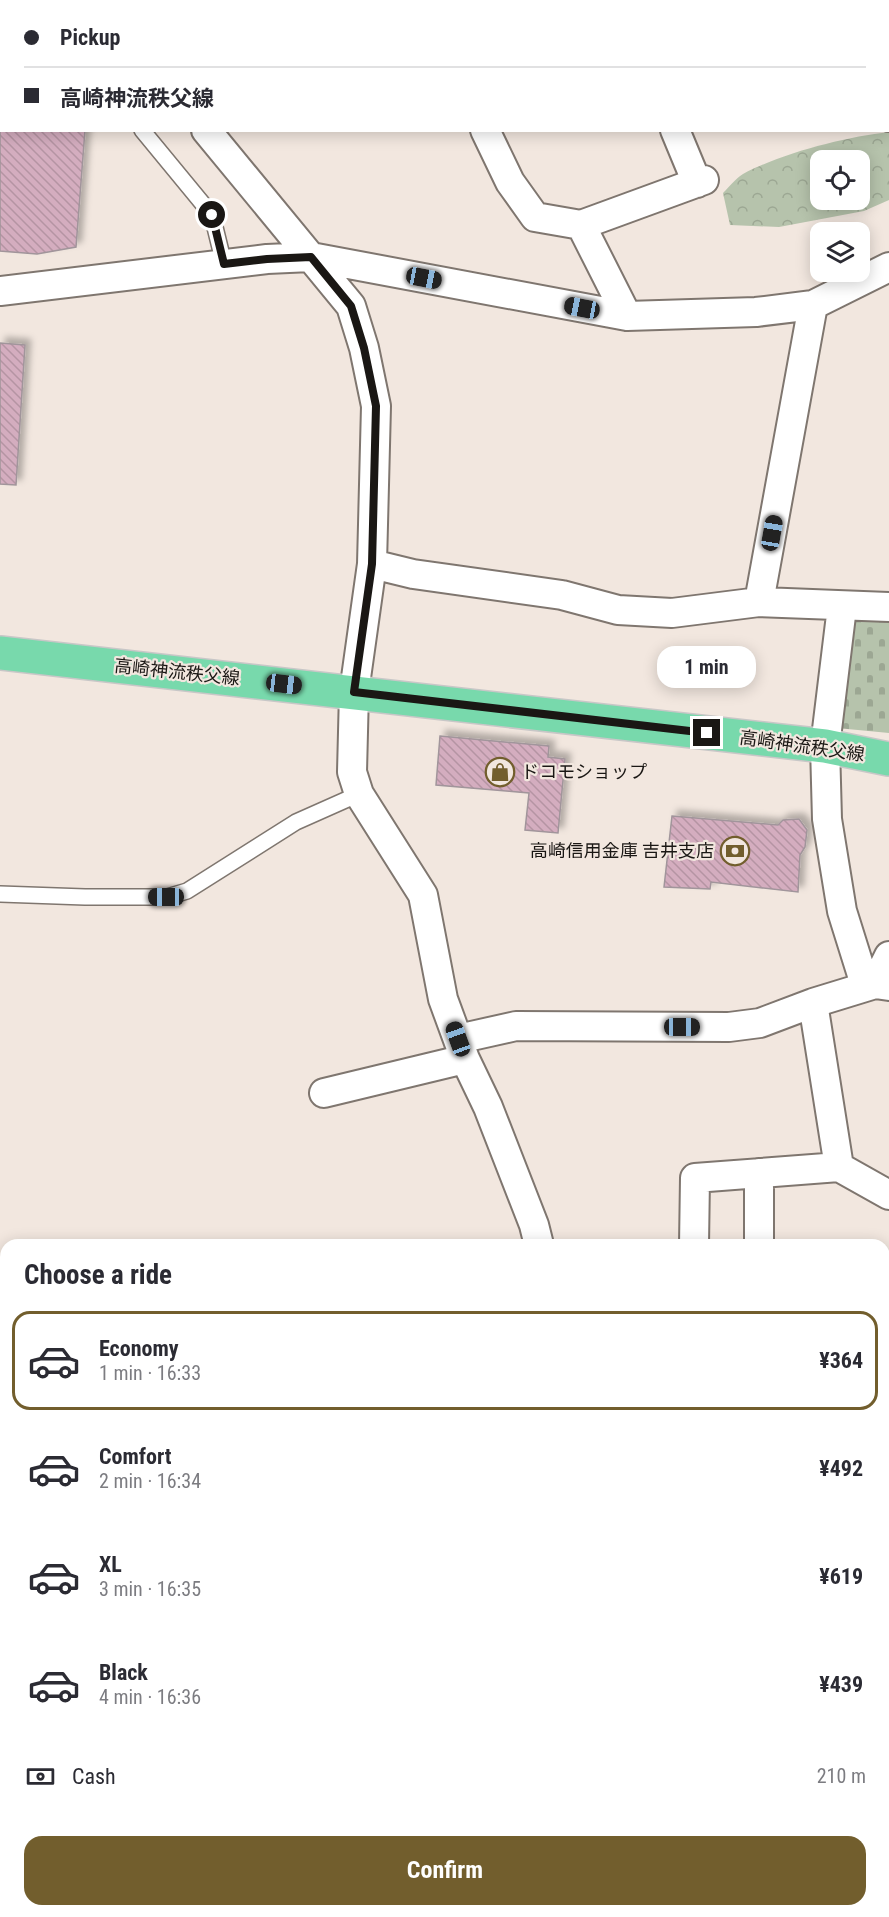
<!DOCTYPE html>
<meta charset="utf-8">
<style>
:root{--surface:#fff;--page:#f7f7f7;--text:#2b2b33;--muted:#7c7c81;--line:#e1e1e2;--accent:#725e2d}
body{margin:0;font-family:"Roboto Condensed","Noto Sans JP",sans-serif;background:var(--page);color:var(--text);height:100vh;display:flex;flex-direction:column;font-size:22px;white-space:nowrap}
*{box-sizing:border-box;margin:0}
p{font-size:20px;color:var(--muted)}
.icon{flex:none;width:33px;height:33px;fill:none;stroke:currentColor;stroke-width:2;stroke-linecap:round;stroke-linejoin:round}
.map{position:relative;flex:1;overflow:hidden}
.details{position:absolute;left:0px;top:1239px;width:890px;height:678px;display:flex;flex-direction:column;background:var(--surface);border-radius:18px 18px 0 0;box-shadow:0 3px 15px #0003}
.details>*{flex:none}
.guide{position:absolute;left:0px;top:0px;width:890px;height:132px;box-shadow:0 3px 15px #0003;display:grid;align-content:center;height:132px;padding:0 24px;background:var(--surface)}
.controls{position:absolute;left:810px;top:150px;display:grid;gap:12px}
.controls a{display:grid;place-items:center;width:60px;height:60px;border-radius:12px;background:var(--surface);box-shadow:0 3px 15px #0003;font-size:30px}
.end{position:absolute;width:27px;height:27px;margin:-14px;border:8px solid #1a1714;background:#fff;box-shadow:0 0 0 3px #fff}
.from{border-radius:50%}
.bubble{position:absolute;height:42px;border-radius:18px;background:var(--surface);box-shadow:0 3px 15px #0003;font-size:20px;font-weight:700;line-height:42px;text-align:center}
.car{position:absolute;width:18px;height:36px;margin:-18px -9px;border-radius:8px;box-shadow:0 0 4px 2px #0007;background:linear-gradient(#222 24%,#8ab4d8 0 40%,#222 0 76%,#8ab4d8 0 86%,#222 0)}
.guide b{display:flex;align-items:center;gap:21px;height:57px;font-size:22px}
.guide b+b{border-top:2px solid var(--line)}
.guide i{width:15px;height:15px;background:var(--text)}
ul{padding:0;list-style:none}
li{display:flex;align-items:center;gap:18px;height:99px;margin:0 12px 9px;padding:0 12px;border:3px solid transparent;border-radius:18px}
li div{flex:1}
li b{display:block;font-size:22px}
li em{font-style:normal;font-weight:700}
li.on{border-color:var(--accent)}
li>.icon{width:54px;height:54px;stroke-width:1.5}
h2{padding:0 24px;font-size:27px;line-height:72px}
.pay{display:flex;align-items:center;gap:15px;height:66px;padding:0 24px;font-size:22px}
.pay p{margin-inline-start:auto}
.cta{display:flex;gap:12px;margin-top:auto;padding:12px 24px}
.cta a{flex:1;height:69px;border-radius:18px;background:var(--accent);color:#fff;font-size:24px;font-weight:700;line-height:69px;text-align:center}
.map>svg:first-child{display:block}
</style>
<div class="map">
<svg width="889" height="1917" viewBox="0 0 889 1917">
<defs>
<pattern id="forest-crowns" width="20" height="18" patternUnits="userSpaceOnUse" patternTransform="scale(1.5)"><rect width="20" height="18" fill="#b6c3ac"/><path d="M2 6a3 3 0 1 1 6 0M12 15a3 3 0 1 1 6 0" fill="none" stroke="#9ca793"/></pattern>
<pattern id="cemetery-stones" width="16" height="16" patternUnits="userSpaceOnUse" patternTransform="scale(1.5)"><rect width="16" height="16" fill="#b6c3ac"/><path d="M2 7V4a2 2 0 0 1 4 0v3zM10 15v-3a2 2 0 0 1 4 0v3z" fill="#9ca793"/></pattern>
<pattern id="building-back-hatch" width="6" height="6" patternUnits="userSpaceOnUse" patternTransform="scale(1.5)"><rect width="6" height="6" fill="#d4adbf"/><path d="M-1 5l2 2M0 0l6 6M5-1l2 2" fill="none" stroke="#b594a3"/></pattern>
<filter id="shadow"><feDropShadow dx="5.5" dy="-5.5" stdDeviation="3" flood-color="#0004"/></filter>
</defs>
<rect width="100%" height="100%" fill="#f2e7df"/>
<!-- forest -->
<path fill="url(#forest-crowns)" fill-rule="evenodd" d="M889,132V200L864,211L779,227L730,225L723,193C729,187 735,179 743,174C782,153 845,137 889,132ZM820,160H860V200H820Z"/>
<!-- cemetery -->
<path fill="url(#cemetery-stones)" d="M852,615L889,617V733L837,728Z"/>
<!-- building -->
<path fill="url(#building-back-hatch)" stroke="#a1959b" stroke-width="1.5" filter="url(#shadow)" d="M0,0L55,2H2V130H85L76,247L37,254L0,251Z
M0,343L25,345L16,485L0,484Z
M440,736L549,746L548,757L565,759L558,833L525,830L529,793L436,785Z
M672,816L778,825L783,820L799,819L807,830L805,847L800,855L798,892L711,882L710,889L664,887Z"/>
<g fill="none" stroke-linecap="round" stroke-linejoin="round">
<!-- lane casing -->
<g stroke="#7f766f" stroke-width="18">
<path id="lane" d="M142,130L212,215L224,264
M0,894L85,897H167L187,891L296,822L359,794"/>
</g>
<!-- street casing -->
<g stroke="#7f766f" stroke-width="32">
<path id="street" d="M98,0L99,2
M424,0L425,2
M621,0L622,2
M827,0L828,2
M888,116L889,117
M206,130L351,306L364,348L376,406L372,564L354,692L352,772L359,794L423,895L443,999L465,1059L488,1107L534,1225L539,1245
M485,130L510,182L535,217L581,225L704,180
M675,130L697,183
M581,225L627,316
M0,291L267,259L311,257L627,316L756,312L813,305L889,267
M372,564L413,574L562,595L618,610L672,613L759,602L889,607
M759,602L813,305
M842,607L825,746L827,819L842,911L862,975L875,984L889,986
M458,1039L516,1026L729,1027L760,1023L813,1003L875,984L889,956
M324,1093L465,1059
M839,1167L889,1195
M694,1245L695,1178L839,1167L813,1003
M759,1245V1173
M0,1325L6,1326
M884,1633H889
M0,1846L6,1847
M575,1911L602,1913
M242,1917L243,1911"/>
</g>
<!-- primary casing -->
<g stroke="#c8c7c7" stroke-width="36">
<path id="primary" d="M0,653L825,746L889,759"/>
</g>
<!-- lane -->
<use href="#lane" stroke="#fff" stroke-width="15"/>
<!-- street -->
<use href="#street" stroke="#fff" stroke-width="28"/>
<!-- primary -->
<use href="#primary" stroke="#78d9ac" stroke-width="33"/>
</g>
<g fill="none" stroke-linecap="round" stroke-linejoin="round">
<!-- route -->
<path stroke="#1a1714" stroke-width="8" d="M212,215L224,264L267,259L311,257L351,306L364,348L376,406L372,564L354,692L707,733"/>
</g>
<!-- icons -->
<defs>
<g id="shop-ring" transform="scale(1.5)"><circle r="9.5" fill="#f2e7df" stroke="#725e2d" stroke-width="1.5"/><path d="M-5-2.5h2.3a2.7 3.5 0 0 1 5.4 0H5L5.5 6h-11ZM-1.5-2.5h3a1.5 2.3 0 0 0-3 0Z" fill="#725e2d"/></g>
<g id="bank-ring" transform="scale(1.5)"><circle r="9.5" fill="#f2e7df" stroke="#725e2d" stroke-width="1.5"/><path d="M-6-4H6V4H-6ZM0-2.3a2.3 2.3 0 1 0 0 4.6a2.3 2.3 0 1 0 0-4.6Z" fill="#725e2d"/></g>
</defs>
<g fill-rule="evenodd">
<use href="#shop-ring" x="500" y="772"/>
<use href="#bank-ring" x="735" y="851"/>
</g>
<g text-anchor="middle" stroke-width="4.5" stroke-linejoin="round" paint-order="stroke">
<!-- street labels -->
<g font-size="18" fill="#1a1714" stroke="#f2e7df">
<text transform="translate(177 672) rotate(6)" y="6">高崎神流秩父線</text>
<text transform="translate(802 746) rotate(8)" y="6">高崎神流秩父線</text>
</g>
<!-- poi labels -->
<g font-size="18" fill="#1a1714" stroke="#f2e7df" text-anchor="start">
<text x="521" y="778">ドコモショップ</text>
<text x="714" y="857" text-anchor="end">高崎信用金庫 吉井支店</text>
</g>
</g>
</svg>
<div class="controls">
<a><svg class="icon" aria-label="locate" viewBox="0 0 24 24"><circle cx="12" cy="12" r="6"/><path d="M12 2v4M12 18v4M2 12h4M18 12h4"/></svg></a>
<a><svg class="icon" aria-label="layers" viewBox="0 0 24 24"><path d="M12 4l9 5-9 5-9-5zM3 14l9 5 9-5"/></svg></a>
</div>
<i class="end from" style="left:212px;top:215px"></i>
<i class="end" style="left:707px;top:733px"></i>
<div class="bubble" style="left:657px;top:646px;width:99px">1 min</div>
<i class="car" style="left:424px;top:278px;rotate:101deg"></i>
<i class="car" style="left:582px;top:308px;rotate:281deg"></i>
<i class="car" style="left:772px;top:533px;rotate:10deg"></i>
<i class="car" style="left:284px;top:684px;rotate:97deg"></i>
<i class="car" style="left:166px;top:897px;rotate:270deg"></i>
<i class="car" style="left:682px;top:1027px;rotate:90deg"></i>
<i class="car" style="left:458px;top:1039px;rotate:340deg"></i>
<div class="guide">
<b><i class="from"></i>Pickup</b>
<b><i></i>高崎神流秩父線</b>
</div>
<section class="details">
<h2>Choose a ride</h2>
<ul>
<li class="on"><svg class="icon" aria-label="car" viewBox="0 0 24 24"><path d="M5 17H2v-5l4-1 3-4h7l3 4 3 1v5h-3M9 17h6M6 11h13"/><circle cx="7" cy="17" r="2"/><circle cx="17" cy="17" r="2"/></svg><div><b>Economy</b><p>1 min · 16:33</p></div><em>¥364</em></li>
<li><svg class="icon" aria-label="car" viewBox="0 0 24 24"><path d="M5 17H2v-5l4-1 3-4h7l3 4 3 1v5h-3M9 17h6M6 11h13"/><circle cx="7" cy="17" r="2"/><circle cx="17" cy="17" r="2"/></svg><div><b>Comfort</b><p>2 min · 16:34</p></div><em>¥492</em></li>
<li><svg class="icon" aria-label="car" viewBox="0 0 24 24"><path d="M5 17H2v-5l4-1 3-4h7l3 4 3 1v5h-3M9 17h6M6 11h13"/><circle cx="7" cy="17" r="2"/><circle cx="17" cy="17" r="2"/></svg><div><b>XL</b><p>3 min · 16:35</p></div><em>¥619</em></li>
<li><svg class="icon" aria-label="car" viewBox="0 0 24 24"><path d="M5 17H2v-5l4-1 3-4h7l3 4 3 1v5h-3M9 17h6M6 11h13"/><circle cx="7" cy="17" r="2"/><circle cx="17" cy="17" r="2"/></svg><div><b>Black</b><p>4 min · 16:36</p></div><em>¥439</em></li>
</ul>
<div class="pay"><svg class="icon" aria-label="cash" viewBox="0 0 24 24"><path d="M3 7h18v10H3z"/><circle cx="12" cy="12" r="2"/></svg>Cash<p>210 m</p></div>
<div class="cta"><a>Confirm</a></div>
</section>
</div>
